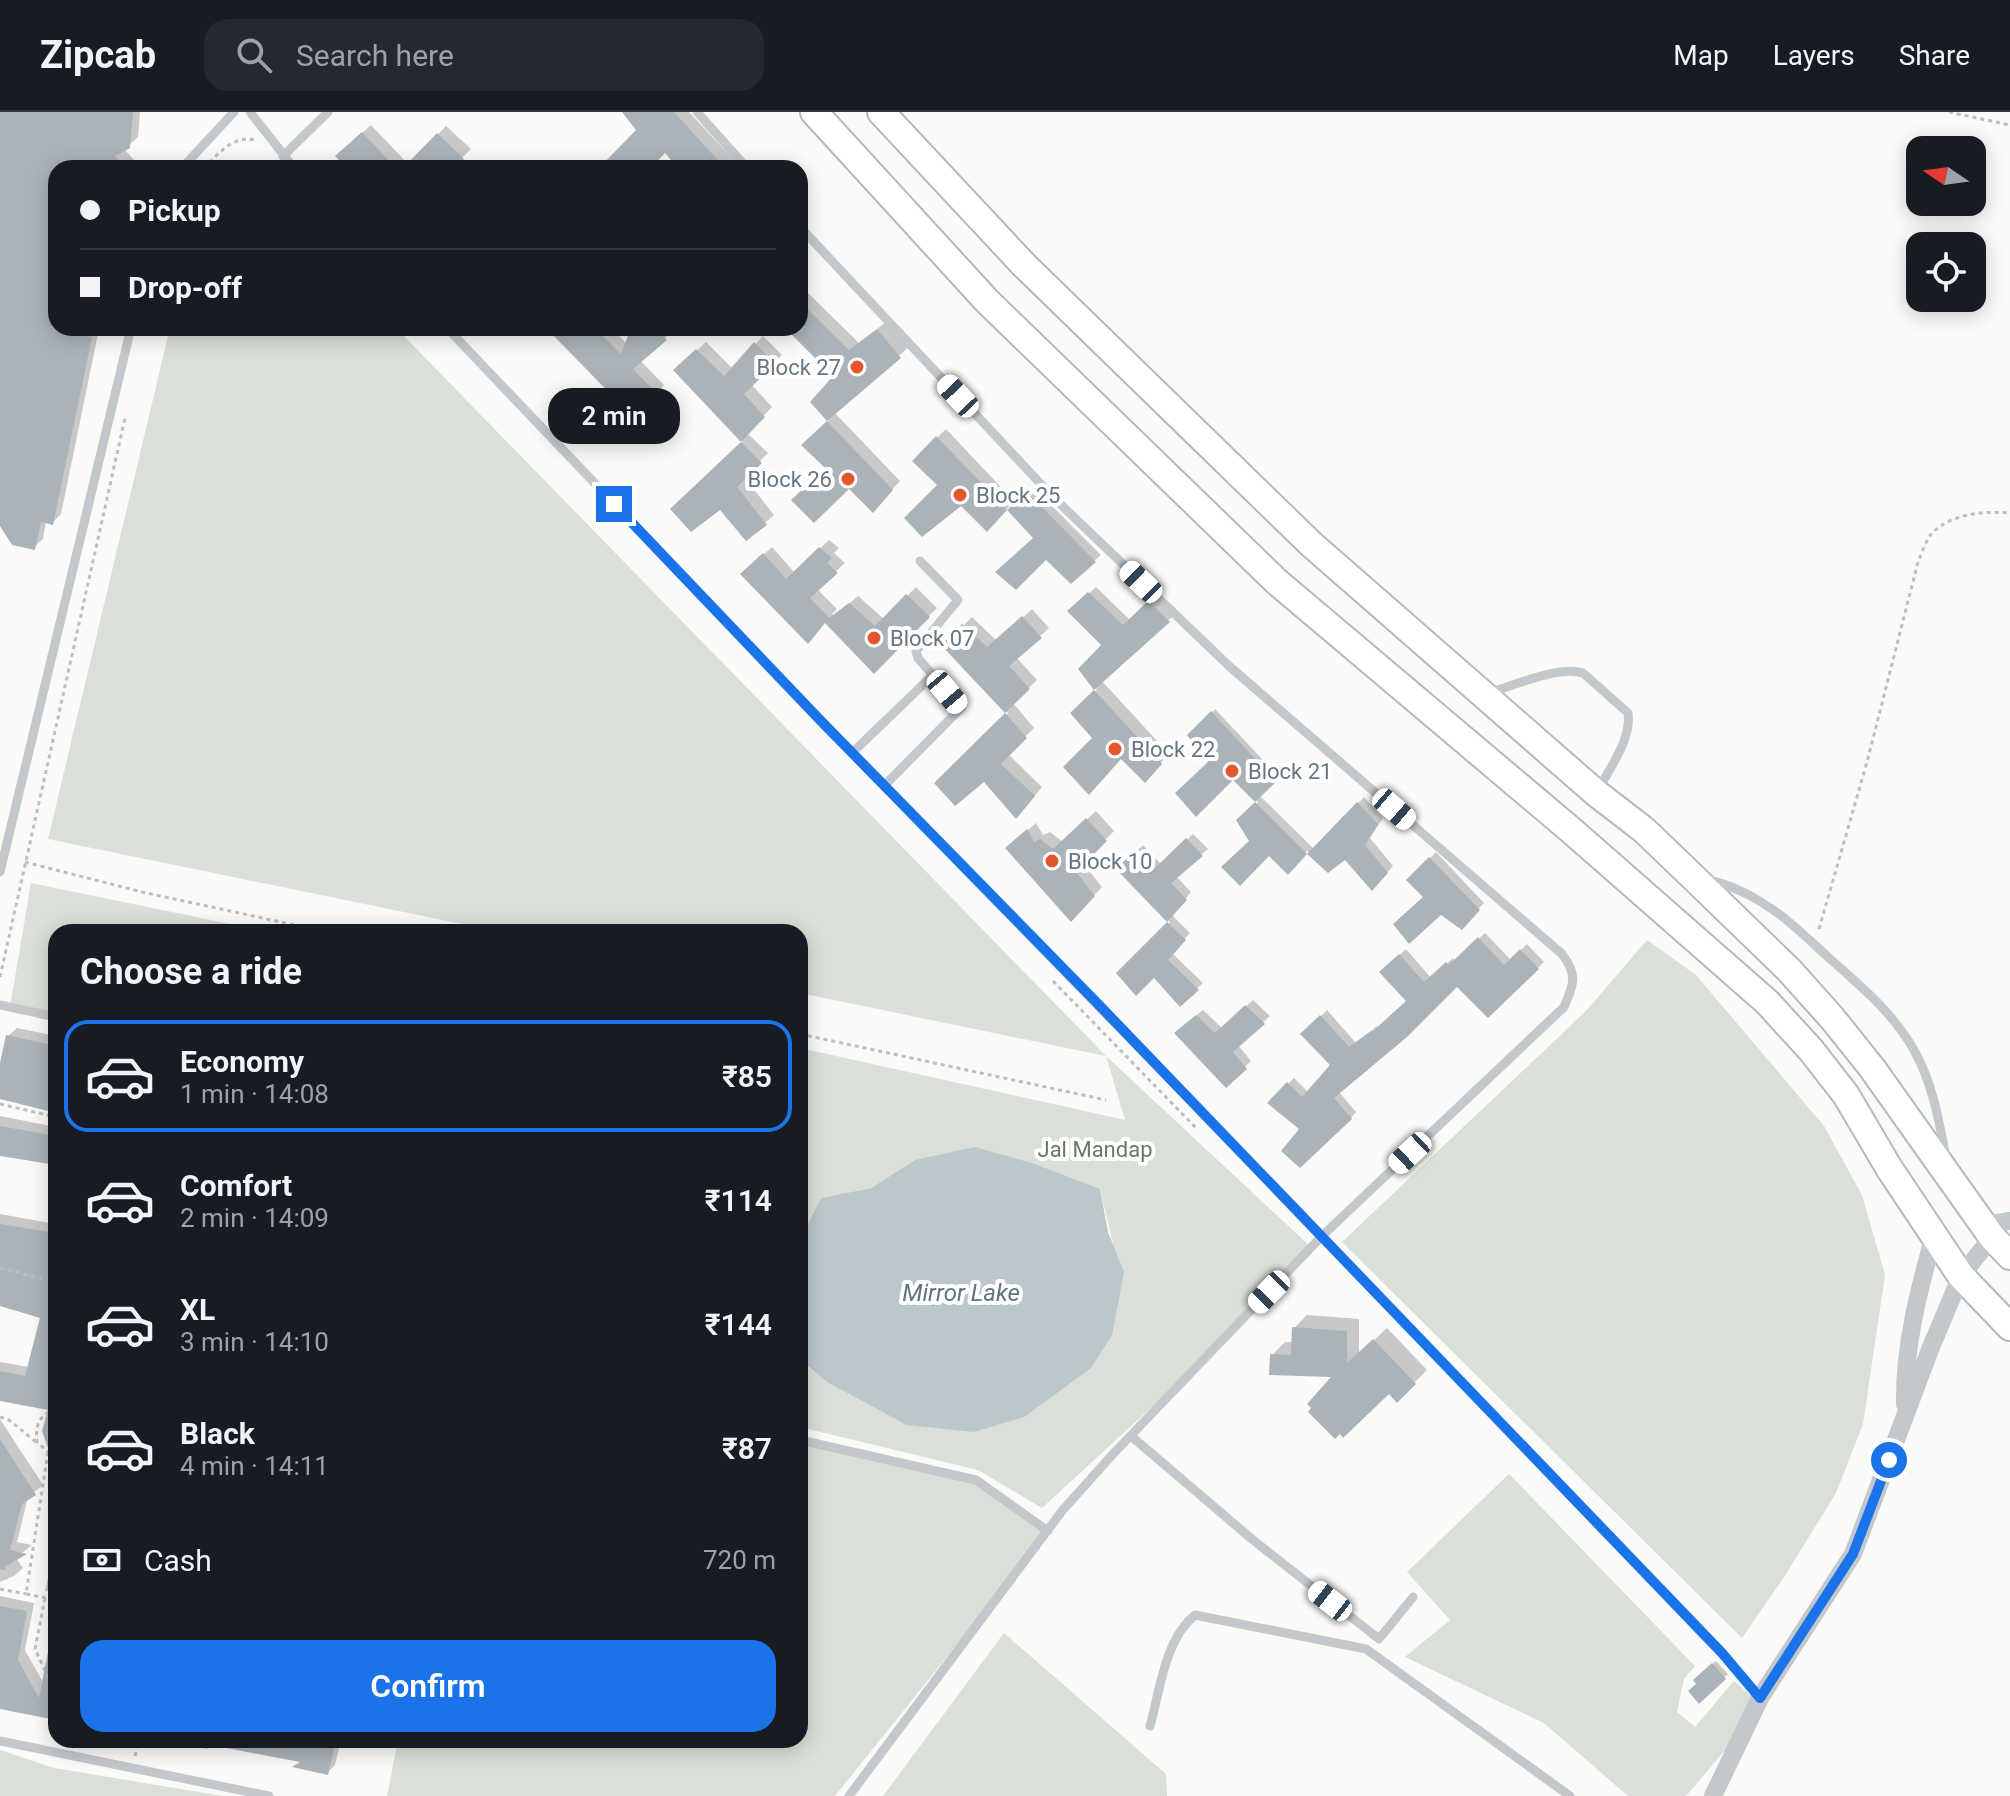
<!DOCTYPE html>
<meta charset="utf-8">
<style>
:root{--surface:#171b24;--page:#242831;--text:#f1f3f6;--muted:#9ea1a6;--line:#363941;--accent:#1a73e8}
body{margin:0;font-family:Roboto,sans-serif;background:var(--page);color:var(--text);height:100vh;display:flex;flex-direction:column;font-size:30px;white-space:nowrap}
*{box-sizing:border-box;margin:0}
p{font-size:26px;color:var(--muted)}
.icon{flex:none;width:44px;height:44px;fill:none;stroke:currentColor;stroke-width:2;stroke-linecap:round;stroke-linejoin:round}
.map{position:relative;flex:1;overflow:hidden}
.panel{position:absolute;left:48px;top:812px;width:760px;height:824px;display:flex;flex-direction:column;background:var(--surface);border-radius:24px;box-shadow:0 4px 20px #0003}
.panel>*{flex:none}
.top-card{position:absolute;left:48px;top:48px;width:760px;height:176px;border-radius:24px;box-shadow:0 4px 20px #0003;display:grid;align-content:center;height:176px;padding:0 32px;background:var(--surface)}
.needle{width:52px;rotate:283deg}
.controls{position:absolute;left:1906px;top:24px;display:grid;gap:16px}
.controls a{display:grid;place-items:center;width:80px;height:80px;border-radius:16px;background:var(--surface);box-shadow:0 4px 20px #0003;font-size:40px}
.end{position:absolute;width:36px;height:36px;margin:-18px;border:10px solid #1a73e8;background:#fff;box-shadow:0 0 0 4px #fff}
.from{border-radius:50%}
.bubble{position:absolute;height:56px;border-radius:24px;background:var(--surface);box-shadow:0 4px 20px #0003;font-size:26px;font-weight:600;line-height:56px;text-align:center}
.car{position:absolute;width:24px;height:48px;margin:-24px -12px;border-radius:10px;box-shadow:0 0 6px 2px #0007;background:linear-gradient(#fff 24%,#345 0 40%,#fff 0 76%,#345 0 86%,#fff 0)}
.top-card b{display:flex;align-items:center;gap:28px;height:76px;font-size:30px}
.top-card b+b{border-top:2px solid var(--line)}
.top-card i{width:20px;height:20px;background:var(--text)}
ul{padding:0;list-style:none}
li{display:flex;align-items:center;gap:24px;height:112px;margin:0 16px 12px;padding:0 16px;border:4px solid transparent;border-radius:24px}
li div{flex:1}
li b{display:block;font-size:30px}
li em{font-style:normal;font-weight:600}
li.active{border-color:var(--accent)}
li>.icon{width:72px;height:72px;stroke-width:1.5}
h2{padding:0 32px;font-size:36px;line-height:96px}
.pay{display:flex;align-items:center;gap:20px;height:88px;padding:0 32px;font-size:30px}
.pay p{margin-inline-start:auto}
.button{display:flex;gap:16px;margin-top:auto;padding:16px 32px}
.button a{flex:1;height:92px;border-radius:24px;background:var(--accent);color:#fff;font-size:32px;font-weight:600;line-height:92px;text-align:center}
header{display:flex;align-items:center;gap:48px;box-sizing:border-box;height:112px;padding:0 40px;background:var(--surface);border-bottom:2px solid var(--line)}
header strong{font-size:38px}
nav{display:flex;gap:44px;margin-inline-start:auto;font-size:28px}
.search{width:560px;height:72px;background:var(--page);display:flex;align-items:center;gap:20px;box-sizing:border-box;padding:0 28px;border-radius:24px;color:var(--muted);font-size:30px}
.map>svg:first-child{display:block}
</style>
<header>
<strong>Zipcab</strong>
<div class="search"><svg class="icon" aria-label="search" viewBox="0 0 24 24"><circle cx="10" cy="10" r="6"/><path d="M15 15l6 6"/></svg>Search here</div>
<nav><a>Map</a><a>Layers</a><a>Share</a></nav>
</header>
<div class="map">
<svg width="2010" height="1684" viewBox="0 0 2010 1684">
<rect width="100%" height="100%" fill="#fafaf8"/>
<!-- green -->
<path fill="#dadfd7" d="M170,216H396L1106,944L1312,1136L1204,1247L1042,1396L978,1358L800,1315V1249L827,1270L1122,1169L1100,1077L915,1048L871,1076L821,1086L800,1128V936L1125,1008L1106,944L800,881V820H501L48,727Z
M31,771L270,820H56V904L10,895Z
M1647,828L1696,863L1824,1014L1862,1083L1885,1163L1863,1312L1836,1381L1786,1462L1742,1526L1342,1130L1587,898Z
M800,1330L988,1375L1048,1419L835,1684H387L398,1628H800Z
M1509,1362L1695,1554L1684,1567L1677,1600L1695,1615L1734,1569L1763,1594L1686,1684H1628L1544,1611L1405,1545L1450,1508L1407,1460Z
M1004,1521L1166,1662L1167,1684H883Z
M0,1638L54,1656L223,1684H0Z"/>
<!-- water -->
<path fill="#bbc7cb" d="M975,1035L1035,1052L1100,1077L1108,1120L1124,1160L1112,1223L1091,1256L1024,1305L974,1320L907,1313L827,1270L800,1248V1128L821,1086L871,1076L915,1048Z"/>
<!-- shadow -->
<path fill="#0003" d="M0,0H140L138,25L124,37L134,48L133,56H56V216L99,217L61,402L52,411L46,409L43,427L34,435L0,411Z
M624,0H689L734,48L726,56H680L665,39L648,56H602L639,18Z
M371,13L409,53L446,14L471,37L452,56H350L346,36Z
M800,173L859,231L886,210L908,236L834,300L900,369L873,398L804,333L829,309L812,290L835,264L786,216H800Z
M549,216L602,218L612,216L627,232L634,216H671L674,218L640,248L664,273L656,281Z
M763,224L782,243L751,272L772,295L747,321L768,341L744,365L774,403L746,427L721,395L673,397L743,330L676,258L706,230L733,257Z
M946,317L1014,389L987,418L915,348Z
M1034,376L1101,443L1071,469L1036,425L1008,396L1010,398Z
M829,428L839,436L834,441L845,451L817,477L837,497L832,502L835,504L858,484L884,507L916,475L937,496L874,559L826,509L751,454L772,435L795,461Z
M1096,475L1130,508L1155,485L1174,503L1102,569L1169,642L1145,668L1122,645L1095,626L1073,601L1097,578L1080,557L1104,533L1070,499Z
M1032,497L1049,516L1016,545L1037,568L1013,591L1034,616L1008,642L1042,675L1025,696L984,667L937,671L1008,601L944,533L972,505L997,529Z
M1215,597L1279,665L1259,683L1314,737L1364,685L1383,706L1370,726L1393,754L1378,771L1345,745L1328,758L1307,739L1288,760L1269,741L1251,729L1239,709L1258,690L1233,665L1210,650L1190,623Z
M1096,699L1114,719L1083,751L1102,775L1079,799L1016,728L1036,711L1043,723L1050,720L1063,730Z
M1193,722L1208,737L1176,764L1191,780L1172,803L1190,821L1172,841L1203,871L1180,892L1154,863L1118,861L1170,810L1119,757L1143,733L1161,752Z
M1436,740L1484,791L1461,815L1409,768Z
M1485,821L1511,848L1527,832L1544,850L1488,904L1457,872L1339,980L1356,1000L1351,1006L1302,1017L1270,990L1294,966L1309,981L1333,953L1303,922L1327,898L1356,931L1377,914L1379,916L1408,889L1382,860L1406,837L1431,866L1453,846L1456,849Z
M1253,888L1270,904L1238,933L1251,949L1226,973L1182,915L1203,898L1222,916Z
M17,916L56,924V999L0,985V960L8,924Z
M0,1004L56,1015V1067L47,1049L0,1042Z
M0,1102L56,1112V1270L51,1287H0V1250L29,1255L42,1204L0,1192Z
M1307,1203L1359,1207V1242L1387,1216L1427,1258L1397,1288L1389,1280L1272,1243L1285,1230H1293L1294,1216Z
M0,1307L43,1373L28,1385L17,1430L32,1433L16,1446L23,1456L14,1464L0,1470Z
M56,1429V1481L45,1479Z
M0,1484L34,1491L25,1538L44,1572L56,1511V1600L0,1595Z
M1716,1549L1728,1562L1700,1589L1699,1572L1696,1568Z
M170,1628H273L264,1641L213,1631L207,1637Z
M296,1628H341L335,1653L327,1661L301,1649Z"/>
<!-- building -->
<path fill="#aab3b9" d="M0,0H133L130,36L115,44L126,56H56V216H80L79,223L92,225L53,413L41,410L35,438L12,433L0,414Z
M622,0H674L725,56H678L665,41L651,56H599L636,18Z
M362,20L396,56H347L335,44Z
M437,21L464,47L455,56H403Z
M800,190L849,238L877,217L901,246L827,309L810,290L833,264L785,216H800Z
M546,216H589L594,225L600,221L621,242L631,216H656L667,228L633,257L657,282L632,304Z
M754,230L775,252L744,282L765,305L741,330L673,258L696,237L724,264Z
M827,309L893,378L873,401L849,377L814,411L791,388L825,356L801,333Z
M936,324L1007,398L987,420L961,394L922,425L904,406L937,373L912,349Z
M741,330L762,351L737,375L767,413L746,429L720,398L691,420L670,397Z
M1027,380L1096,450L1071,472L1046,448L1016,478L995,460L1033,426L1007,398Z
M819,435L832,446L827,451L838,461L810,486L829,506L849,491L875,514L906,482L930,505L874,562L825,511L808,532L740,462L763,441L786,467Z
M1088,480L1123,513L1148,489L1170,510L1094,578L1078,557L1101,533L1067,499Z
M1022,504L1042,526L1009,554L1030,577L1005,601L941,533L962,512L987,535Z
M1094,578L1162,652L1145,671L1121,647L1089,683L1063,655L1092,626L1070,601Z
M1211,599L1276,670L1255,690L1233,668L1196,705L1175,681L1208,650L1187,623Z
M1005,601L1027,626L1001,652L1035,684L1016,707L984,670L955,694L934,671Z
M1255,690L1307,742L1288,763L1269,744L1240,774L1221,755L1249,729L1236,708Z
M1357,690L1378,712L1365,733L1388,761L1372,779L1345,748L1328,761L1307,742Z
M1086,706L1107,729L1076,760L1095,784L1071,810L1005,736L1027,717L1034,730L1040,727L1053,737Z
M1186,726L1203,744L1171,771L1187,788L1167,810L1116,757L1136,737L1154,757Z
M1429,745L1480,798L1462,818L1441,803L1409,832L1393,812L1423,785L1406,768Z
M1167,810L1186,828L1168,848L1199,878L1180,895L1154,866L1136,884L1116,861Z
M1478,825L1504,853L1520,837L1539,857L1488,906L1457,875L1407,925L1334,986L1352,1007L1300,1056L1281,1039L1299,1017L1267,991L1287,970L1302,985L1330,953L1300,922L1320,903L1349,935L1371,919L1372,920L1406,889L1379,860L1399,842L1424,870L1446,850L1449,853Z
M1245,893L1265,912L1233,940L1247,957L1226,976L1174,921L1196,903L1215,921Z
M6,923L56,934V1001L0,987V951Z
M0,1014L56,1024V1053L0,1044Z
M0,1112L56,1121V1253L52,1267L56,1270V1351L54,1352L42,1319L48,1298L0,1289V1259L25,1264L40,1206L0,1194Z
M1292,1215L1347,1219V1251L1373,1227L1416,1272L1397,1291L1389,1282L1343,1326L1340,1322L1335,1327L1308,1300L1311,1296L1307,1292L1331,1265L1269,1263L1270,1242L1291,1243Z
M0,1327L36,1383L22,1392L10,1438L27,1442L6,1454L5,1458L0,1457Z
M0,1494L27,1499L18,1548L39,1586L49,1535L56,1536V1608L0,1597Z
M1712,1551L1726,1567L1699,1592L1688,1579L1696,1572L1693,1568Z
M222,1628H336L328,1663L292,1655L300,1650L221,1635Z"/>
<g fill="none" stroke-linecap="round" stroke-linejoin="round">
<!-- secondary casing -->
<g stroke="#b3babf" stroke-width="30">
<path id="secondary" d="M814,0L987,189L1277,470L1572,719L1767,890L1811,938L1846,983L1889,1056L1961,1164L2010,1215
M881,0L1024,153L1311,432L1596,681L1644,718L1693,765L1789,858L1832,906L1872,956L1992,1125L2010,1144"/>
</g>
<!-- path -->
<path stroke="#bbbfc2" stroke-width="3" stroke-dasharray="4 4" stroke-linecap="butt" d="M1949,0L2010,13
M204,56C220,41 232,23 256,28
M25,750L142,780L327,820
M1819,817L1867,650L1918,450C1922,441 1926,428 1932,421C1953,401 1983,399 2010,401
M0,865L125,306
M1053,869L1198,1018
M800,922L1106,988
M0,992L56,1005
M0,1156L56,1170
M56,1296C39,1304 35,1312 37,1330L48,1340L56,1341
M0,1305L9,1308L36,1330
M48,1340L26,1482L56,1488
M0,1477L26,1482
M45,1486L35,1537L56,1582
M135,1644L139,1628"/>
<!-- lane -->
<path stroke="#c3c8cc" stroke-width="9" d="M250,0L294,56
M697,0L747,56
M283,44L328,0
M182,56L234,0
M447,216L821,609L1322,1124L1564,895C1574,872 1578,863 1562,842L1229,554L1054,386L800,115
M1488,581C1513,574 1559,553 1583,561L1628,601C1632,627 1609,657 1597,680
M852,641L933,563
M884,674L961,596L918,546L916,539L958,488L920,449
M0,760L131,216
M1704,767C1723,771 1744,779 1761,790C1786,805 1806,825 1828,845C1860,874 1894,901 1915,940C1933,973 1939,1009 1946,1046
M0,893L56,905
M1131,1324L1253,1428L1379,1527L1413,1485
M800,1328L976,1368L1048,1419
M1150,1614C1160,1578 1165,1527 1195,1503L1366,1537L1570,1684
M0,1629L269,1684
M849,1684L1062,1399L1113,1342L1322,1124L1722,1541L1760,1586"/>
<!-- street -->
<path stroke="#c3c8cc" stroke-width="18" d="M1984,1113L2010,1109
M1905,1292C1904,1234 1919,1178 1934,1123
M1713,1684L1760,1586L1853,1442L1931,1235L1961,1164L1992,1125"/>
<!-- secondary -->
<use href="#secondary" stroke="#fff" stroke-width="26"/>
</g>
<g fill="none" stroke-linecap="round" stroke-linejoin="round">
<!-- route -->
<path stroke="#1a73e8" stroke-width="10" d="M614,392L821,609L1101,895L1722,1541L1760,1586L1853,1442L1889,1348"/>
</g>
<!-- markers -->
<g fill="#e4572e" stroke="#fff" stroke-width="3">
<circle cx="857" cy="255" r="8"/>
<circle cx="848" cy="367" r="8"/>
<circle cx="960" cy="383" r="8"/>
<circle cx="874" cy="526" r="8"/>
<circle cx="1115" cy="637" r="8"/>
<circle cx="1232" cy="659" r="8"/>
<circle cx="1052" cy="749" r="8"/>
</g>
<g text-anchor="middle" stroke-width="8" stroke-linejoin="round" paint-order="stroke">
<!-- poi labels -->
<g font-size="22" fill="#657683" stroke="#fff" text-anchor="start">
<text x="841" y="263" text-anchor="end">Block 27</text>
<text x="832" y="375" text-anchor="end">Block 26</text>
<text x="976" y="391">Block 25</text>
<text x="890" y="534">Block 07</text>
<text x="1131" y="645">Block 22</text>
<text x="1248" y="667">Block 21</text>
<text x="1068" y="757">Block 10</text>
</g>
<!-- park labels -->
<g font-size="22" fill="#687a64" stroke="#fff">
<text x="1095" y="1045">Jal Mandap</text>
</g>
<!-- water labels -->
<g font-size="24" font-style="italic" fill="#60757c" stroke="#fff">
<text x="961" y="1189">Mirror Lake</text>
</g>
</g>
</svg>
<div class="controls">
<a><svg class="needle" viewBox="-14 -14 28 28"><path d="M0-13l5 13h-10z" fill="#e53935"/><path d="M0 13l5-13h-10z" fill="#9ea1a6"/></svg></a>
<a><svg class="icon" aria-label="locate" viewBox="0 0 24 24"><circle cx="12" cy="12" r="6"/><path d="M12 2v4M12 18v4M2 12h4M18 12h4"/></svg></a>
</div>
<i class="end from" style="left:1889px;top:1348px"></i>
<i class="end" style="left:614px;top:392px"></i>
<div class="bubble" style="left:548px;top:276px;width:132px">2 min</div>
<i class="car" style="left:958px;top:284px;rotate:317deg"></i>
<i class="car" style="left:1141px;top:470px;rotate:314deg"></i>
<i class="car" style="left:947px;top:580px;rotate:140deg"></i>
<i class="car" style="left:1394px;top:697px;rotate:131deg"></i>
<i class="car" style="left:1410px;top:1041px;rotate:227deg"></i>
<i class="car" style="left:1269px;top:1180px;rotate:224deg"></i>
<i class="car" style="left:1330px;top:1489px;rotate:308deg"></i>
<div class="top-card">
<b><i class="from"></i>Pickup</b>
<b><i></i>Drop-off</b>
</div>
<section class="panel">
<h2>Choose a ride</h2>
<ul>
<li class="active"><svg class="icon" aria-label="car" viewBox="0 0 24 24"><path d="M5 17H2v-5l4-1 3-4h7l3 4 3 1v5h-3M9 17h6M6 11h13"/><circle cx="7" cy="17" r="2"/><circle cx="17" cy="17" r="2"/></svg><div><b>Economy</b><p>1 min · 14:08</p></div><em>₹85</em></li>
<li><svg class="icon" aria-label="car" viewBox="0 0 24 24"><path d="M5 17H2v-5l4-1 3-4h7l3 4 3 1v5h-3M9 17h6M6 11h13"/><circle cx="7" cy="17" r="2"/><circle cx="17" cy="17" r="2"/></svg><div><b>Comfort</b><p>2 min · 14:09</p></div><em>₹114</em></li>
<li><svg class="icon" aria-label="car" viewBox="0 0 24 24"><path d="M5 17H2v-5l4-1 3-4h7l3 4 3 1v5h-3M9 17h6M6 11h13"/><circle cx="7" cy="17" r="2"/><circle cx="17" cy="17" r="2"/></svg><div><b>XL</b><p>3 min · 14:10</p></div><em>₹144</em></li>
<li><svg class="icon" aria-label="car" viewBox="0 0 24 24"><path d="M5 17H2v-5l4-1 3-4h7l3 4 3 1v5h-3M9 17h6M6 11h13"/><circle cx="7" cy="17" r="2"/><circle cx="17" cy="17" r="2"/></svg><div><b>Black</b><p>4 min · 14:11</p></div><em>₹87</em></li>
</ul>
<div class="pay"><svg class="icon" aria-label="cash" viewBox="0 0 24 24"><path d="M3 7h18v10H3z"/><circle cx="12" cy="12" r="2"/></svg>Cash<p>720 m</p></div>
<div class="button"><a>Confirm</a></div>
</section>
</div>
